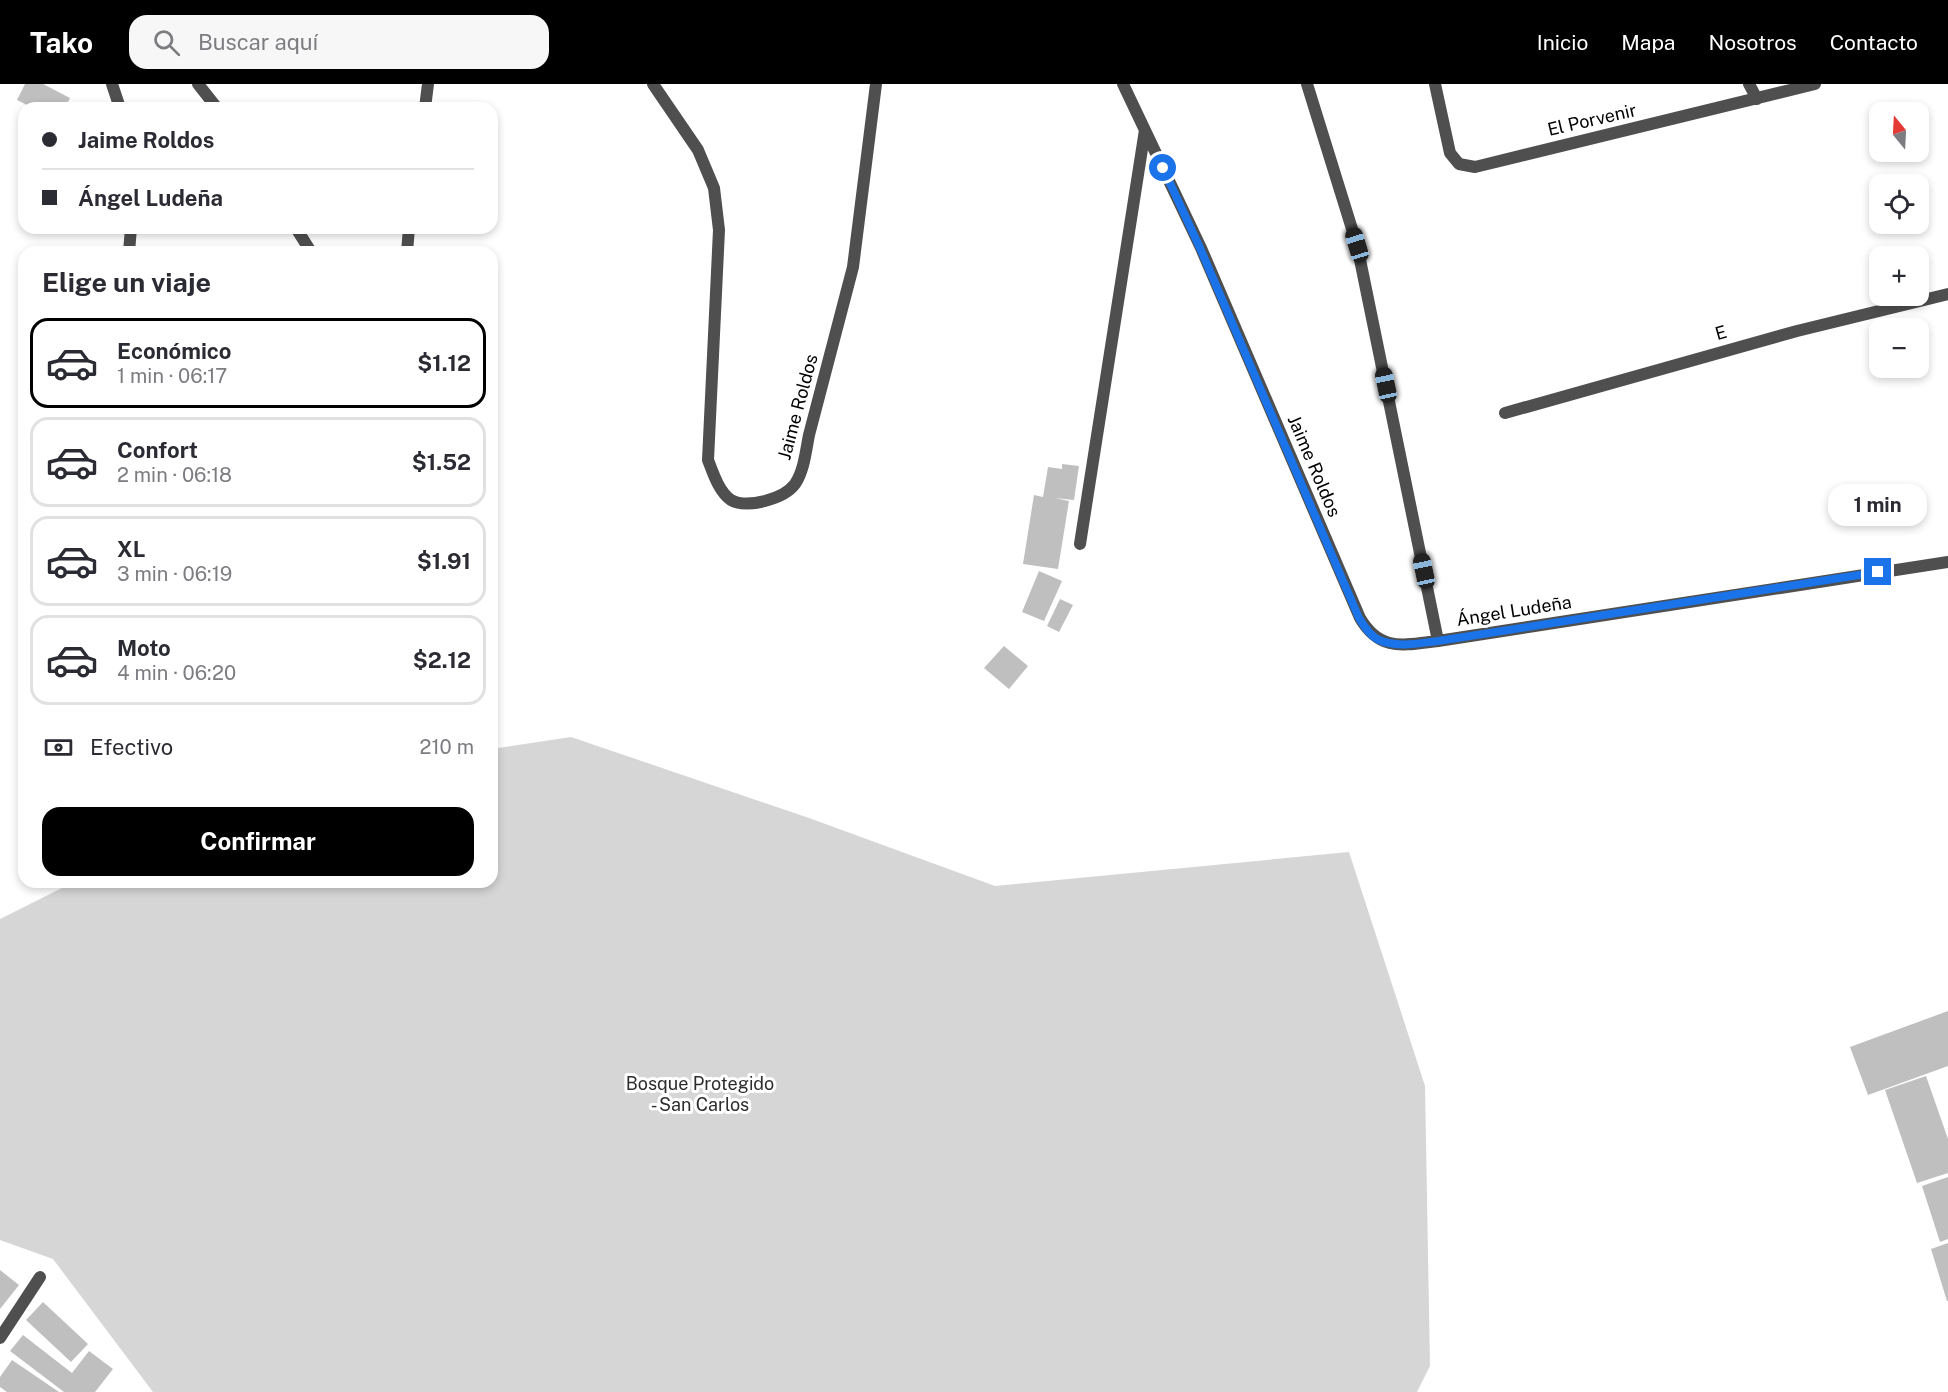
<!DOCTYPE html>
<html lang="es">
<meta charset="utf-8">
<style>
:root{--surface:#fff;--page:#f7f7f7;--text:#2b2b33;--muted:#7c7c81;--line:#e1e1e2;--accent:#000}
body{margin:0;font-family:"Public Sans",sans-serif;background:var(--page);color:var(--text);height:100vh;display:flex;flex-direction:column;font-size:22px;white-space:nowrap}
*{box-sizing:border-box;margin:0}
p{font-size:20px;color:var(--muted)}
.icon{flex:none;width:33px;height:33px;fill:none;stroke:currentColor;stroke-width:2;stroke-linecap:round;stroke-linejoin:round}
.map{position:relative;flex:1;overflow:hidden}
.sheet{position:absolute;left:18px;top:162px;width:480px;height:642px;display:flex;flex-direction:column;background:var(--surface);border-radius:18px;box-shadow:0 3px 9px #0003}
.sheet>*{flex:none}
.top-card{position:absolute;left:18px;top:18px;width:480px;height:132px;border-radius:18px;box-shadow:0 3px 9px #0003;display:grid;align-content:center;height:132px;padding:0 24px;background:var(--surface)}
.needle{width:39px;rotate:342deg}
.fabs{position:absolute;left:1869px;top:18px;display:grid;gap:12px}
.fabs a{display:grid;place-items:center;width:60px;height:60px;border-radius:12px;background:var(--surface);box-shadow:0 3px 9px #0003;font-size:30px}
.end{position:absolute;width:27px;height:27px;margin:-14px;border:8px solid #1a73e8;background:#fff;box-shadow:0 0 0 3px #fff}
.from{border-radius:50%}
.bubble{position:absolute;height:42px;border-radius:18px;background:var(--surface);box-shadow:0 3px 9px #0003;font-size:20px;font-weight:700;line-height:42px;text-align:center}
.car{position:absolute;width:18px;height:36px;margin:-18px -9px;border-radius:8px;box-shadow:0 0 4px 2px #0007;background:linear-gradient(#222 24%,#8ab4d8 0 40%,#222 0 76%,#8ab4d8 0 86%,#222 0)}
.top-card b{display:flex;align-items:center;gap:21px;height:57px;font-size:22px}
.top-card b+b{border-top:2px solid var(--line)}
.top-card i{width:15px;height:15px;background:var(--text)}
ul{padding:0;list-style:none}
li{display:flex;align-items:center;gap:18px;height:90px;margin:0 12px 9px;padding:0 12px;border:3px solid var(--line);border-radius:18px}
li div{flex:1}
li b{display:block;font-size:22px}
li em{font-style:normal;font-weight:700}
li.selected{border-color:var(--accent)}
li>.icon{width:54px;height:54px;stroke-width:1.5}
h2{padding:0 24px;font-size:27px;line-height:72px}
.pay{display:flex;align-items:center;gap:15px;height:66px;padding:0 24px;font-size:22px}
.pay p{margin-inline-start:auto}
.primary-button{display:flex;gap:12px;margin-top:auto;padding:12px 24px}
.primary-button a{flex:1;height:69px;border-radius:18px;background:var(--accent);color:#fff;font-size:24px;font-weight:700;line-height:69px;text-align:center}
header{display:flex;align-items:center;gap:36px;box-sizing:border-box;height:84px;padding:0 30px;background:var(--accent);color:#fff}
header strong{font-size:28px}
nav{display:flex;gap:33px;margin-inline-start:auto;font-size:21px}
.search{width:420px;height:54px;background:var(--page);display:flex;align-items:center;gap:15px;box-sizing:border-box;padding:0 21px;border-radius:18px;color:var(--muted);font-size:22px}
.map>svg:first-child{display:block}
</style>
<header>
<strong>Tako</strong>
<div class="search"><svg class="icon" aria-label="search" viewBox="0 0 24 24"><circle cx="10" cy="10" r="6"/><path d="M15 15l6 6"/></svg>Buscar aquí</div>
<nav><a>Inicio</a><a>Mapa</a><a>Nosotros</a><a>Contacto</a></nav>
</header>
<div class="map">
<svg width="1948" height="1308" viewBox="0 0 1948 1308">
<rect width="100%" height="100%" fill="#fff"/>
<!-- green -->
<path fill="#d6d6d6" d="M571,653L809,734L995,802L1349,768L1425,1002L1430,1282L1417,1308H153L53,1175L0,1156V835L74,798H492V665Z"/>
<!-- building -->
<path fill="#bfbfbf" d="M25,0H43L70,14L65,24H33L17,16Z
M1062,380L1079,382L1074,416L1055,414L1069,417L1058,485L1023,480L1034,411L1043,413L1048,383L1062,385Z
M1039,487L1062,497L1044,537L1022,528Z
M1060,515L1073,521L1059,548L1047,542Z
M1004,562L1028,582L1009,605L984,584Z
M1948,927V982L1868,1011L1850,963Z
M1926,992L1948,1055V1089L1917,1099L1885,1006Z
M1948,1093V1155L1940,1158L1922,1102Z
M1948,1159V1217H1947L1931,1165Z
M0,1186L19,1201L0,1225Z
M43,1218L88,1260L71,1278L26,1236Z
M23,1251L72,1289L89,1267L113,1285L95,1308H64L10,1267Z
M12,1276L59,1308H7L0,1303V1293Z"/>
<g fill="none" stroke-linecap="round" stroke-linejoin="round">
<!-- minor -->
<path stroke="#4f4f4f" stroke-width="12" d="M112,0L120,24
M198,0L217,24
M653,0L698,66L714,104L719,146L708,376C713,389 719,408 731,416C747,425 784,415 795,400C804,387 806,366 809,351L853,183L876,0
M1123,0L1201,164L1360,534C1380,568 1403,561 1438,557L1948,478
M1307,0L1357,161L1438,557
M1435,0L1450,69L1459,80L1475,83L1815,0
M1749,0L1757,15
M425,24L428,0
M296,144L311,168
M129,168L131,144
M407,168L409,144
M1505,329L1797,247L1948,210
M1080,460L1145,46
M0,1254L40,1193"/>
</g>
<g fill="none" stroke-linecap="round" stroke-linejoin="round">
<!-- route -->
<path stroke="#1a73e8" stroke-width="8" d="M1163,84L1200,164L1359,534C1364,542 1370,552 1379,556C1397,564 1420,559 1438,557L1878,488"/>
</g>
<g text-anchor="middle" stroke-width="6" stroke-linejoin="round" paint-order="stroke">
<!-- street labels -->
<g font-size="18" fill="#000" stroke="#fff">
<text transform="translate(1592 36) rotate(-13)" y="6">El Porvenir</text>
<text transform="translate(1721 249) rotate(-16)" y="6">E</text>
<text transform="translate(798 323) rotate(-75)" y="6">Jaime Roldos</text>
<text transform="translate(1314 382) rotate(67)" y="6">Jaime Roldos</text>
<text transform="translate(1514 527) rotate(-9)" y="6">Ángel Ludeña</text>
</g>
<!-- park labels -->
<g font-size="18" fill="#2d2d2d" stroke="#fff">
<text x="700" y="1006">Bosque Protegido<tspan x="700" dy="21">- San Carlos</tspan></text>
</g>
</g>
</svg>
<div class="fabs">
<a><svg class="needle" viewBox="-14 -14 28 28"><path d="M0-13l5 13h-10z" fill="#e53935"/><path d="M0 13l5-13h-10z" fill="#7c7c81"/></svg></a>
<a><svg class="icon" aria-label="locate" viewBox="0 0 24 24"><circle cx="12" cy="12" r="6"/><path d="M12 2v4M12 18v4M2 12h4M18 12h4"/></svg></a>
<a>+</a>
<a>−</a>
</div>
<i class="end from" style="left:1163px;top:84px"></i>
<i class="end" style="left:1878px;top:488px"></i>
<div class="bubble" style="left:1828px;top:400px;width:99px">1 min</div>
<i class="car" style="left:1357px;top:161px;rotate:343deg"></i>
<i class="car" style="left:1386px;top:301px;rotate:348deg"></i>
<i class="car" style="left:1424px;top:487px;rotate:348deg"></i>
<div class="top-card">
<b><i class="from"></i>Jaime Roldos</b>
<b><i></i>Ángel Ludeña</b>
</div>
<section class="sheet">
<h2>Elige un viaje</h2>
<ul>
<li class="selected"><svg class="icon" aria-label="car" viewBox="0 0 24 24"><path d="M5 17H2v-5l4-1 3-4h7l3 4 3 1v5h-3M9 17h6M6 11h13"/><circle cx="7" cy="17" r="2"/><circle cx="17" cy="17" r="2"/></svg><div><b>Económico</b><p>1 min · 06:17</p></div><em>$1.12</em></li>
<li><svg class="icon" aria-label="car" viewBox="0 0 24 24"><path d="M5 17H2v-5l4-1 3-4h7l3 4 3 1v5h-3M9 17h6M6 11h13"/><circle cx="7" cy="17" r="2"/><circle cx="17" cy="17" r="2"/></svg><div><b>Confort</b><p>2 min · 06:18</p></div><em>$1.52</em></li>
<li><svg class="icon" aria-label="car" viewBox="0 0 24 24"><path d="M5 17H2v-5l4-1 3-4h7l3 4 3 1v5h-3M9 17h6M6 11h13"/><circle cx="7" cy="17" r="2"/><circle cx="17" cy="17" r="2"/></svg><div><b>XL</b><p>3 min · 06:19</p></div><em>$1.91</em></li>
<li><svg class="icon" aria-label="car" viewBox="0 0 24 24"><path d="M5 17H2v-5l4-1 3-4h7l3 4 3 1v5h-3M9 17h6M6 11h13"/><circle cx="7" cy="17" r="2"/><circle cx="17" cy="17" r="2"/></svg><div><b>Moto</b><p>4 min · 06:20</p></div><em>$2.12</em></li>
</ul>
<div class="pay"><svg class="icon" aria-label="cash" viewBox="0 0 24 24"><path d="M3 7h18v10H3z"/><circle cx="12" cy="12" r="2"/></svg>Efectivo<p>210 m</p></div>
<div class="primary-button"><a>Confirmar</a></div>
</section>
</div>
